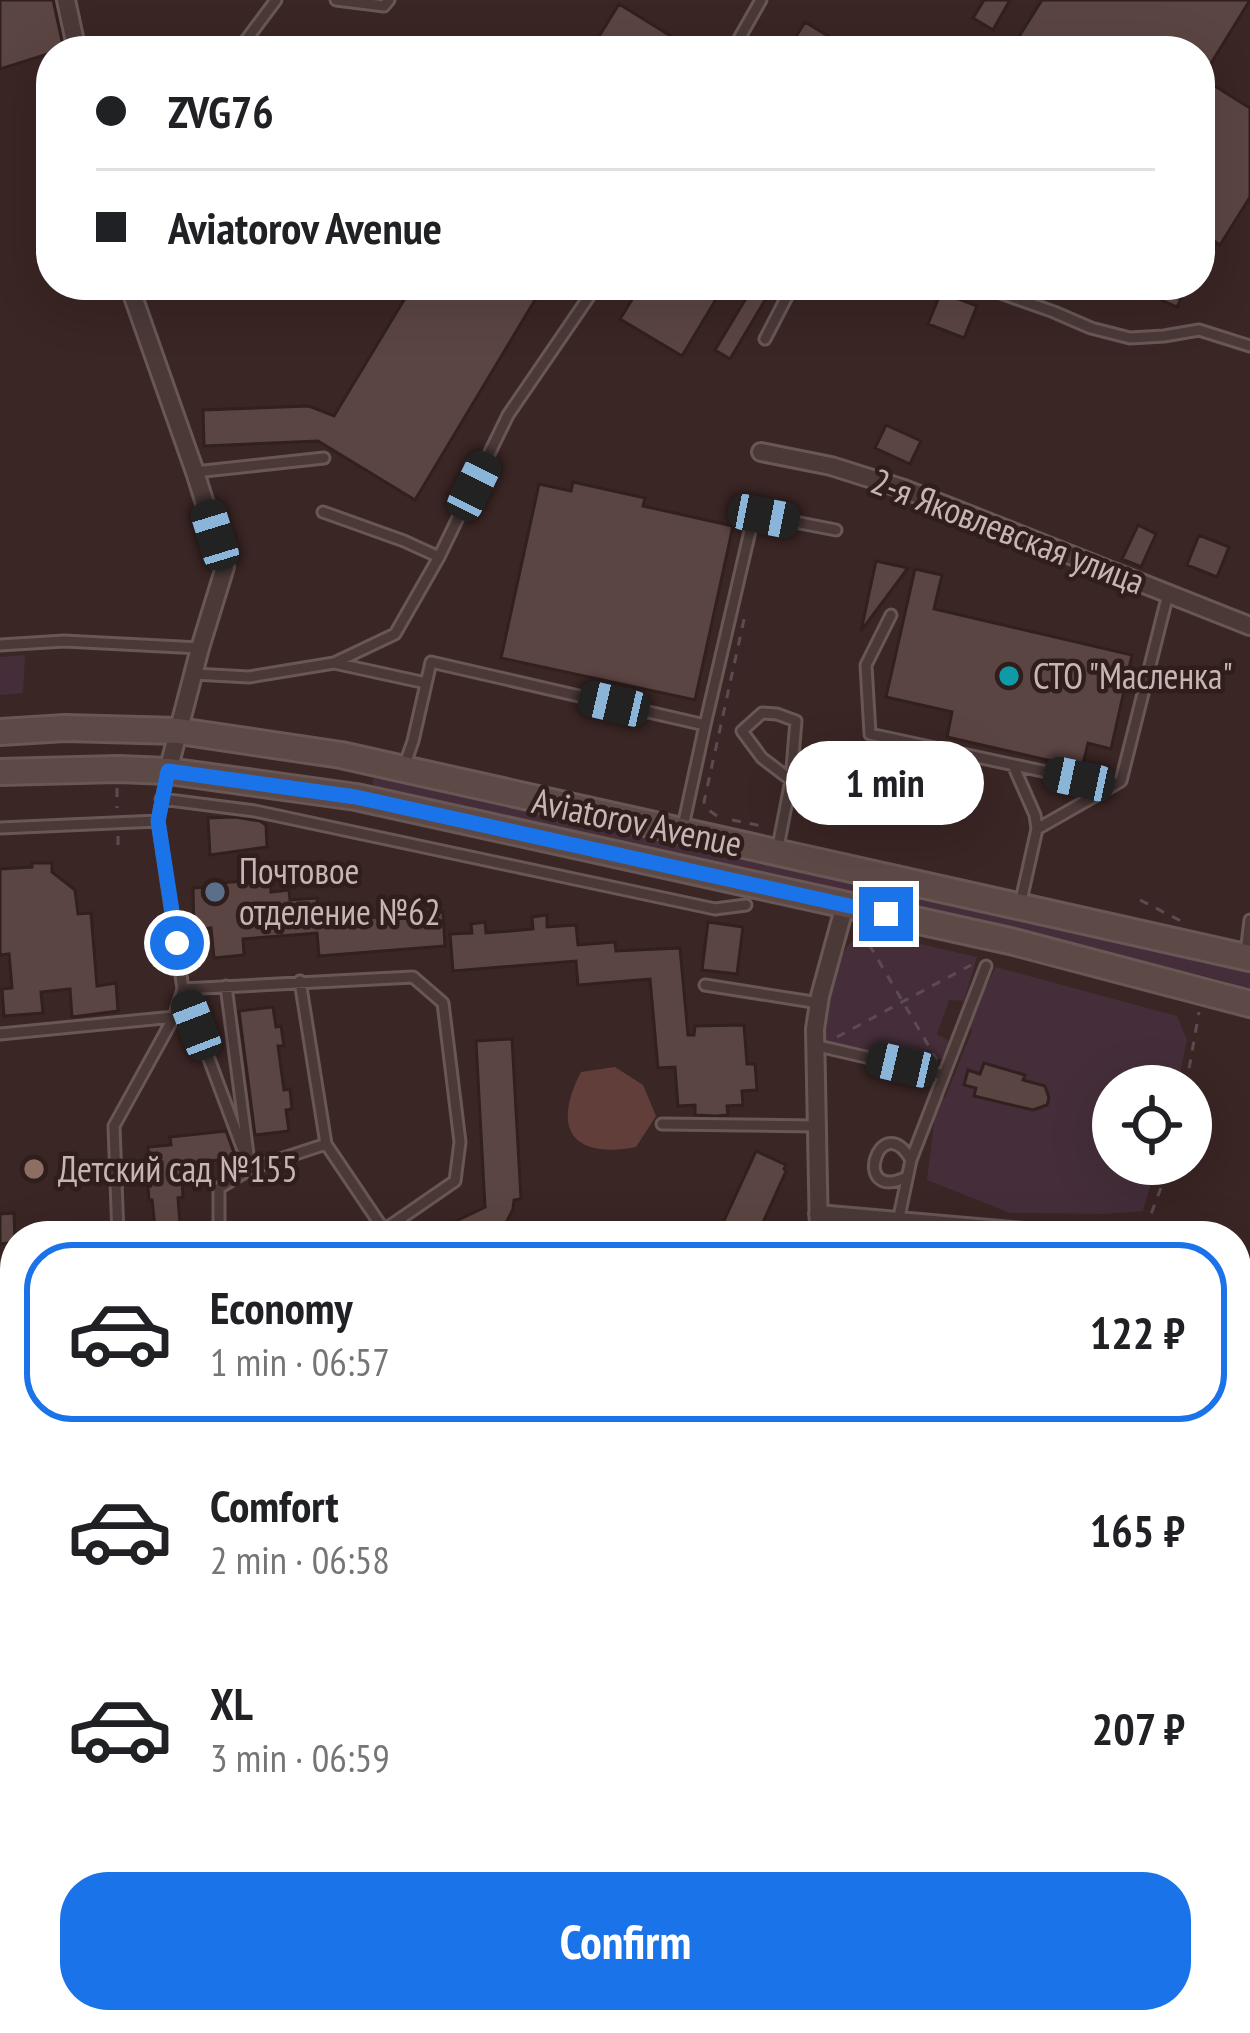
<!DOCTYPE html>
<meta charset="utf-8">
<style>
:root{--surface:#fff;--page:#f6f6f6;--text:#202124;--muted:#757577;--line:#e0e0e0;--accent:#1a73e8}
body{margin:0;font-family:"PT Sans Narrow",sans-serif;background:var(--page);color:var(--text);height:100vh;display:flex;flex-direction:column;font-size:45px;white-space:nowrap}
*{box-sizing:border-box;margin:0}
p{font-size:39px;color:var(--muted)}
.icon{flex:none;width:66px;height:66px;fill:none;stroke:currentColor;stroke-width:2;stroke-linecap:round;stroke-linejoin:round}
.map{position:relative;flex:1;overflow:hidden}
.details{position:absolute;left:0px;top:1221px;width:1251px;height:813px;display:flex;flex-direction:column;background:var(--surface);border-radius:48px 48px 0 0;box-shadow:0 12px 48px #0002}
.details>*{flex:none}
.hud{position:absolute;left:36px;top:36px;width:1179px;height:264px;border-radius:48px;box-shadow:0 12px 48px #0002;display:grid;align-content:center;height:264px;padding:0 60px;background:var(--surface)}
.buttons{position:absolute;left:1092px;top:1065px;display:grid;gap:24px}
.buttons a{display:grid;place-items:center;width:120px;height:120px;border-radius:50%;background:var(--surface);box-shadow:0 12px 48px #0002;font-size:60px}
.end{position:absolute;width:54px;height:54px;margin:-27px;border:15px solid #1a73e8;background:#fff;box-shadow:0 0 0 6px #fff}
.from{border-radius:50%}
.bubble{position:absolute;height:84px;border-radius:42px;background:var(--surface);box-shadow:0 12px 48px #0002;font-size:39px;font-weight:600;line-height:84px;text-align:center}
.car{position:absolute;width:36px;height:72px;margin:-36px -18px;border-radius:15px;box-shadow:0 0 9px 3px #0007;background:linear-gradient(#222 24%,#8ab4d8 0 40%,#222 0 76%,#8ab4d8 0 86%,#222 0)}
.hud b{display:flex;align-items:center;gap:42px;height:114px;font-size:45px}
.hud b+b{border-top:3px solid var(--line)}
.hud i{width:30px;height:30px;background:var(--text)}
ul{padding:21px 0 0;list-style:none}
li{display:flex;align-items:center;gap:36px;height:180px;margin:0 24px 18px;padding:0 36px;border:6px solid transparent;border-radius:48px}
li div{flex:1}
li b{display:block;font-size:45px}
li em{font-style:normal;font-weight:600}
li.active{border-color:var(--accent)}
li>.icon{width:108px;height:108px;stroke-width:1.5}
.cta{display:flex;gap:24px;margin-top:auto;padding:24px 60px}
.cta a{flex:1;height:138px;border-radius:48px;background:var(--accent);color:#fff;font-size:48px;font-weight:600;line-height:138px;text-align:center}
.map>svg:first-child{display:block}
</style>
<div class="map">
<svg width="1250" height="2033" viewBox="0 0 1250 2033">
<rect width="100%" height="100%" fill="#3a2624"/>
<!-- green -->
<path fill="#452e3a" d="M25,655L23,693L0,695V657Z
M374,775L1250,972V990L1221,980L1014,930L372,787Z
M864,931L977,957L964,1001L949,1000L937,1034L949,1041L942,1059L913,1053L912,1061L827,1043L820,1036C825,1004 834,947 864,931Z
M996,967L1177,1016L1187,1040L1177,1086H1113V1164H1157L1143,1211L1105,1214L1010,1213L927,1180L937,1098H945L972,1031L967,1024Z
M87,2019H191V2033H88Z"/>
<!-- water -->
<path fill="#623e3a" d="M615,1067L643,1085L656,1116L636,1147C573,1159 551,1130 581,1072Z"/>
<!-- building -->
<path fill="#5b4543" stroke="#31201e" stroke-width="3" d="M0,0H53L64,50L51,51V53L0,69Z
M984,0H1010L993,30L973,18Z
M1042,0H1250L1202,78L1250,108V197L1220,245L1200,232V51H1010Z
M619,4L695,51H590Z
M805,22L853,51H787Z
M413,285H544L415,500L318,441L204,446L203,410L309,406L334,416Z
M641,285H710L721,291L682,356L620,319Z
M754,285H774L730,359L715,350Z
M1128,285H1187L1177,307Z
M941,292L977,306L964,338L928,324Z
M886,425L921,441L910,464L875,448Z
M573,482L645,498L643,506L733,526L695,700L501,658L539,484L571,491Z
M1138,525L1156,534L1141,567L1122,559Z
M1199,535L1229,547L1217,577L1187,565Z
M876,561L908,568L861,631Z
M915,569L942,575L934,609L1132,655L1111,749L1088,743L1082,768L947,737L952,712L886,697Z
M235,817L260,821L266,825L267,847L210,855L208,818Z
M32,863H52V872L75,890L78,914L91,913L97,986L116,983L118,1011L72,1017L70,989L41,992L43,1013L4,1016L2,989L12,988L9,954L0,955V869L32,867Z
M270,879L271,892L289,890L290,900L317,898L319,912L356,909L357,919L404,915L403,904L418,903L419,913L443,912L445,946L319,956L317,933L243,939L244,955L214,958L211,928L194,930L193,888L208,887L207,884Z
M547,915V927L576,925L578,945L615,942L616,951L680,948L688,1035H694L695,1026L744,1025L747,1064H755L757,1090L742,1091L743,1105L727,1106L728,1115L716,1116L695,1115V1105L678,1106L675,1067L658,1068L650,979L578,985L576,961L453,971L450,934L472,933L471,924L485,922L486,933L533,929L532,917Z
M708,922L743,927L737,974L702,970Z
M273,1007L276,1027L281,1026L284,1046H278L284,1090L290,1089L292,1109L286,1110L289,1131L255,1135L239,1011Z
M512,1039L521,1199L514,1200L513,1209L504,1227L495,1236H425L485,1207L476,1041Z
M984,1063L1025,1075L1023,1080L1045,1086L1049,1098L1047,1105L1033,1110L974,1096L976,1088L964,1085L968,1070L980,1074Z
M226,1131L236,1158L181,1164L183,1197L178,1198L180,1223H185L186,1236H156L152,1200H149L148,1187L151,1186L148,1147L171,1145L170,1137Z
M756,1151L786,1165L784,1169L786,1171L757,1236H739L721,1227Z
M14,1213L15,1242L0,1244V1214Z
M15,1504V1614L0,1600V1505Z
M0,1896H15V1927L0,1928Z
M886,2019H946L947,2033H886Z"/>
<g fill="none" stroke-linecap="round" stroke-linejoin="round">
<!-- service casing -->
<g stroke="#685755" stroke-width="15">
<path id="service" d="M336,0L384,6L389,0
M238,51L276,0
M732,51L761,0
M978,285L1054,312L1091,328L1130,338L1164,336L1199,330L1250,346
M765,339L793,285
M195,472L324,458
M323,512L404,541L439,557
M891,615L866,665L870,734L1112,786
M0,645L64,641L200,648
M334,663L426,683
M194,674L249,677L334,663L395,634L439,557L508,415L597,285
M705,725L754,514L836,530
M1013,765L1035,815L1037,829L1020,905
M404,767L413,741L431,662L705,725L682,831
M161,799L255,811L715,909L746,905
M0,828L158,821
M1037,829L1121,781L1168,594
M778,847L791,780L796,721L777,714L762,713L742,731L762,758L791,780
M1246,953L1250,920
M705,985L819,1003
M226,986L248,1154
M0,1034L174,1017
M814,1045L943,1075
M662,1124L816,1126
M250,1169L183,989L413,977L443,1003L460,1142L455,1181L384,1230L326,1144L300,981
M907,1177C849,1204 880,1106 911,1160
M118,1236L114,1126L174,1017L183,989L158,821L167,775
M219,1236V1188L250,1169L326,1144
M895,1236L911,1160L986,966
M0,1466L15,1465
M1236,1575L1250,1544
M0,1621L15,1634
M1236,1781L1250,1784
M0,1874H6L15,1864
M0,1938L15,1937
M400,2019V2033
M759,2019V2033
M962,2019V2033
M1068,2019L1069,2033
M500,2033L626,2028V2033
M1231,2033L1250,2000"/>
</g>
<!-- pedestrian casing -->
<g stroke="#685755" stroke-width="18">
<path id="pedestrian" d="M0,1423L15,1421"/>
</g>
<!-- minor casing -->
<g stroke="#685755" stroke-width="22">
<path id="minor" d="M66,0L77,51
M129,285L195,472L225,567L200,648L168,771
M761,452L831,466L904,489L1250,626
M818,1214L1047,1234L1131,1236
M819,1236L815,1029L820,996L845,905
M1236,1312L1250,1322
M1236,1886L1250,1888
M239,2019L240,2033
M849,2019L850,2033
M1219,2019L1222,2033"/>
</g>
<!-- secondary casing -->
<g stroke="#685755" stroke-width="30">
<path id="secondary" d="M0,732L65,728L179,731L341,755L1250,958
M0,772L118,769L168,771L356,797L1010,941L1250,1004"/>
</g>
<!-- path -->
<path stroke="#5e4a52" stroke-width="3" stroke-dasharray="9 9" stroke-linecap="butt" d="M117,788V808
M717,816L707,809L704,802L745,615
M732,820L767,827
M118,836V853
M1140,900L1181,921
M860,929L937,1060
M837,1037L971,965
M1186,1086L1199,1012
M1145,1230L1170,1164
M1165,2019L1166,2033
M668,2033L678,2019"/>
<!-- service -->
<use href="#service" stroke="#4a3937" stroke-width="9"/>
<!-- pedestrian -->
<use href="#pedestrian" stroke="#4a3937" stroke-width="12"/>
<!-- minor -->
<use href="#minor" stroke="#4a3937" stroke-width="16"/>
<!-- secondary -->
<use href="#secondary" stroke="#5d4945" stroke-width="24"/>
</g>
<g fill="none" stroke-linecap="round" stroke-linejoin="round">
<!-- route -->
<path stroke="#1a73e8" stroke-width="15" d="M177,943L158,821L168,771L356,797L886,914"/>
</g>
<!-- markers -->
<circle fill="#0f9aa8" stroke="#2f1e1c" stroke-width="4.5" cx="1009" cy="676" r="12"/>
<circle fill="#5c6f8a" stroke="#2f1e1c" stroke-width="4.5" cx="215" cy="892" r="12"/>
<circle fill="#8d6e63" stroke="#2f1e1c" stroke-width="4.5" cx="34" cy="1169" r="12"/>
<g text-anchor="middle" stroke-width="9" stroke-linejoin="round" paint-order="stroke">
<!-- street labels -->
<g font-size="36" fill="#c6b5b2" stroke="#2f1e1c">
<text transform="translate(1008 531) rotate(21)" y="13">2-я Яковлевская улица</text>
<text transform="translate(637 822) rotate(12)" y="13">Aviatorov Avenue</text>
</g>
<!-- poi labels -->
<g font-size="36" fill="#c6b5b2" stroke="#2f1e1c" text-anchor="start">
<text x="1033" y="689">СТО "Масленка"</text>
<text x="239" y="884">Почтовое<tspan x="239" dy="41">отделение №62</tspan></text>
<text x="58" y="1182">Детский сад №155</text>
</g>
</g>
</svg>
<div class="buttons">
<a><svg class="icon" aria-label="locate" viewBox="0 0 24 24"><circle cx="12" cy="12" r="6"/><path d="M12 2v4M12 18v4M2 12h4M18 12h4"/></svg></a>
</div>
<i class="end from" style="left:177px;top:943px"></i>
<i class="end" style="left:886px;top:914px"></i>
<div class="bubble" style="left:786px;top:741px;width:198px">1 min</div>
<i class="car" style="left:474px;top:486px;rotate:26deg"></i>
<i class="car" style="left:764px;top:516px;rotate:101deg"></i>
<i class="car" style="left:215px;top:535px;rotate:343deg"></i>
<i class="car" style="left:614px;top:704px;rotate:283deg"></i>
<i class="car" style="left:1079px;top:779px;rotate:282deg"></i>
<i class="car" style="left:196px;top:1025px;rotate:339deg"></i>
<i class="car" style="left:902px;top:1065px;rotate:283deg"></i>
<div class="hud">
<b><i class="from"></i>ZVG76</b>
<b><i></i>Aviatorov Avenue</b>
</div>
<section class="details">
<ul>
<li class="active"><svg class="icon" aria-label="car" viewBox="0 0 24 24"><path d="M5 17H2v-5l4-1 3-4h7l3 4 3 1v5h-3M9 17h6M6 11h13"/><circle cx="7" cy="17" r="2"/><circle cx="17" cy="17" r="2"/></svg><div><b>Economy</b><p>1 min · 06:57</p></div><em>122 ₽</em></li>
<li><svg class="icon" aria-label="car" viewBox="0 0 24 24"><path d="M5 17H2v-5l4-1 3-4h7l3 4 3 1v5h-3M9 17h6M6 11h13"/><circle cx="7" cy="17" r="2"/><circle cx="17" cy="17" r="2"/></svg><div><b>Comfort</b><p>2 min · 06:58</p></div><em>165 ₽</em></li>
<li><svg class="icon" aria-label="car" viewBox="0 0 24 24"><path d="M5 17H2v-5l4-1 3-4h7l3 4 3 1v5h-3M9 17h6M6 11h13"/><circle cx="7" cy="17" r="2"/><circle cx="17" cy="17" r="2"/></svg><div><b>XL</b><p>3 min · 06:59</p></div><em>207 ₽</em></li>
</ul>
<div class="cta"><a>Confirm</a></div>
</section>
</div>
